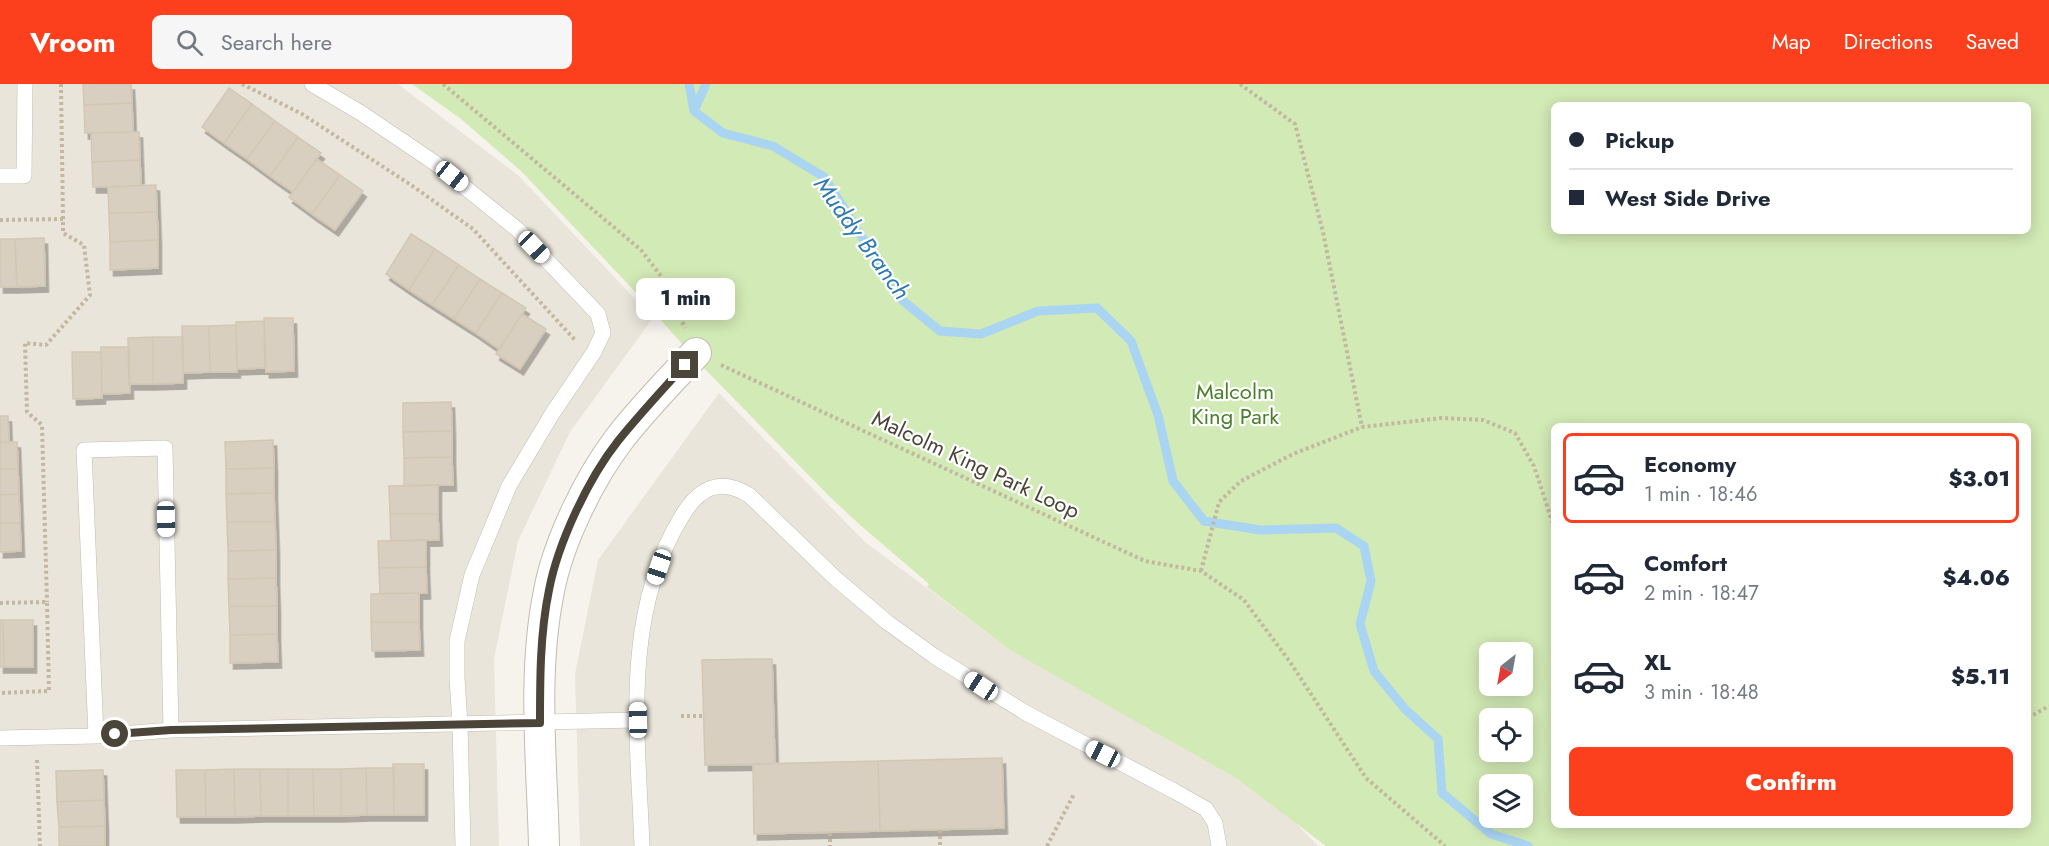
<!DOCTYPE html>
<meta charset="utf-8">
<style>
:root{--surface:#fff;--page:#f6f6f7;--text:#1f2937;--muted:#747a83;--line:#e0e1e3;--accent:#fc3f1d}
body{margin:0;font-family:Jost,sans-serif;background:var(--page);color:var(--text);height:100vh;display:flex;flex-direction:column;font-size:22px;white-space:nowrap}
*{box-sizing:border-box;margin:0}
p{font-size:20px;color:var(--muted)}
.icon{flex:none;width:33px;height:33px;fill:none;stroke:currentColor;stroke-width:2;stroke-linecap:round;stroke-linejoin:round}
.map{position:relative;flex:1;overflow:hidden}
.side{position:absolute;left:1551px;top:339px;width:480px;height:405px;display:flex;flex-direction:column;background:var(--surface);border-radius:9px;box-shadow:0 3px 15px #0003}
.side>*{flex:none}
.hud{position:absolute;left:1551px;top:18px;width:480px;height:132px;border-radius:9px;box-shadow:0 3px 15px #0003;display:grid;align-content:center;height:132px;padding:0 18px;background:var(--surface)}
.needle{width:39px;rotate:211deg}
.buttons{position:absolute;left:1479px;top:558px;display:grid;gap:12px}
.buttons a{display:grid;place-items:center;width:54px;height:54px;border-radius:9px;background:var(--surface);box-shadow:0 3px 15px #0003;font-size:30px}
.end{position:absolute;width:27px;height:27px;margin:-14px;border:8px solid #4b4439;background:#fff;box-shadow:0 0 0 3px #fff}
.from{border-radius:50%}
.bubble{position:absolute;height:42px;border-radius:9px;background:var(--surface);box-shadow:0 3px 15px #0003;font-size:20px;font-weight:800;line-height:42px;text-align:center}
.car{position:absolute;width:18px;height:36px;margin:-18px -9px;border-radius:8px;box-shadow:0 0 4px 2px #0007;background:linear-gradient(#fff 24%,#345 0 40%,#fff 0 76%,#345 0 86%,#fff 0)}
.hud b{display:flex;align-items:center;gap:21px;height:57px;font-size:22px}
.hud b+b{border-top:2px solid var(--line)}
.hud i{width:15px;height:15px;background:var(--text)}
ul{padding:10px 0 0;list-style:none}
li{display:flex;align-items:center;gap:18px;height:90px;margin:0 12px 9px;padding:0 6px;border:3px solid transparent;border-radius:9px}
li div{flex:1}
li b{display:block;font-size:22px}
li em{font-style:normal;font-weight:800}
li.current{border-color:var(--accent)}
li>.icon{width:54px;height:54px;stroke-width:1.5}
.action{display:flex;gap:12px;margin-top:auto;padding:12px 18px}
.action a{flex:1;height:69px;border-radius:9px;background:var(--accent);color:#fff;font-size:24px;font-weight:800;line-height:69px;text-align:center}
header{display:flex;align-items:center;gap:36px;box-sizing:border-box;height:84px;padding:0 30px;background:var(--accent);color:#fff}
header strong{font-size:28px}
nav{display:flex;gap:33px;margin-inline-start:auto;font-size:21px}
.search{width:420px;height:54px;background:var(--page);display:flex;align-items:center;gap:15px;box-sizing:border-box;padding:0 21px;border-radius:9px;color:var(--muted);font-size:22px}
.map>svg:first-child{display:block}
</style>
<header>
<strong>Vroom</strong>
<div class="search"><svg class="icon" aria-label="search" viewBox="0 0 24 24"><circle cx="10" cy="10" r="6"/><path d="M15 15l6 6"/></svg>Search here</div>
<nav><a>Map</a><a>Directions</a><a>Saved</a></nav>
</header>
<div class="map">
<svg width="2049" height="762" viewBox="0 0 2049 762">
<defs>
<filter id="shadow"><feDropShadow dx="3.5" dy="6" stdDeviation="0" flood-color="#0004"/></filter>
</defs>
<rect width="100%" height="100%" fill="#f6f3ec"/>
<!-- residential -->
<path fill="#eae5da" d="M0,0H398L518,91L653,234L570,348L518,457L494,575L499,762H0Z
M719,309L865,458L1010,566L1253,695L1318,762H580L575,590L598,476Z"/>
<!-- green -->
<path fill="#d2eab5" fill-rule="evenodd" d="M412,0H2049V762H1326L1236,694L1010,566L927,503L929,500L859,440L829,412L700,280L642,215L522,88L461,35ZM1554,21H2028V147H1554ZM1554,342H2028V741H1554ZM1490,568H1522V602H1490ZM1490,634H1522V668H1490ZM1490,700H1522V734H1490Z"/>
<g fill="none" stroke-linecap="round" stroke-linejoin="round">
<!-- stream -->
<path stroke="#a9d4f2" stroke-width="9" d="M689,0L694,27L723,49L773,62L824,93L902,216L940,247L981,250L1038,227L1097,224L1131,257L1158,331L1173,397L1204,437L1260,446L1336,444L1364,462L1371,497L1360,540L1374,587L1405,625L1438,655L1442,709L1491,750L1528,762
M694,27L706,0"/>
</g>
<!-- building -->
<path fill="#d8cfc1" stroke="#d3c7b4" stroke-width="1.5" filter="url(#shadow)" d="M83,0H131L132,19L84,21Z
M229,4L252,20L224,59L202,43Z
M132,19L133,48L85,49L84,21Z
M252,20L275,37L247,75L224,59Z
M275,37L298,53L270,92L247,75Z
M133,48H139L140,76L92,78L91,49Z
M298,53L321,69L293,108L270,92Z
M317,75L340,91L312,130L289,113Z
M140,76L141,102L93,103L92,78Z
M340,91L363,107L335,146L312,130Z
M156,101L157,128L109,129L108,103Z
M157,128L158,156L110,158L109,129Z
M411,150L435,165L409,206L386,190Z
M44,154L45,202L17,203L15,155Z
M0,155H15L17,203H0Z
M158,156V184L110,186V158Z
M435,165L459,181L432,221L409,206Z
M459,181L480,195L454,235L432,221Z
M480,195L502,209L476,249L454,235Z
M502,209L526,224L499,265L476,249Z
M522,230L546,245L520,285L496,270Z
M264,234H293L294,287L266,288Z
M264,237L265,284L237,285L236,238Z
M236,241L237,288H210L209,242Z
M182,242H209L210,288L183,289Z
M153,253V300H129L128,254Z
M153,253H183V299L153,300Z
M101,263H129L130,309L102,310Z
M72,268H101L102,314L73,315Z
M451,318L452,347L403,348V319Z
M0,332H8L9,358H0Z
M452,347V373L404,374L403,348Z
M273,356L274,384L226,385L225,358Z
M0,358H17L18,385H0Z
M452,373L453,401L404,402V374Z
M274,384V409L226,410V385Z
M0,385H18L19,410L0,411Z
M438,401V430H390L389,402Z
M274,409L275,438H227L226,410Z
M19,410L20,439H0V411Z
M390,430H438L439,456L391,457Z
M227,438H275L276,466L228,467Z
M0,439H20L21,467L0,468Z
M426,456V483L379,484L378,457Z
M276,466V494L228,495V467Z
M426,483L427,509L380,510L379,484Z
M276,494L277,522H229L228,495Z
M419,509V538H371V510Z
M229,522H277V550L230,551Z
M0,536H3L4,583H0Z
M3,536H33V583H4Z
M371,538H419L420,566L372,567Z
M277,550L278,578L230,579V551Z
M772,575L775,680L705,681L702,576Z
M1002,674L1004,744L880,747L878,677Z
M878,677L880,747L754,750L753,680Z
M393,680H424V731H394Z
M366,684H394V731H367Z
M366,684L367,731L341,732V685Z
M234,685H260L261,732L235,733Z
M234,685L235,733H206L205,686Z
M260,685H288V732H261Z
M288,685H313L314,732H288Z
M313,685H341V732H314Z
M103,686L104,716L57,718L56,687Z
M176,686H205L206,733H177Z
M104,716L105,742L59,743L57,718Z
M105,742V762H59V743Z"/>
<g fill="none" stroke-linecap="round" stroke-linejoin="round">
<!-- lane casing -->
<g stroke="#c2bbae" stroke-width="16">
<path id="lane" d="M312,0L361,29L435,79L518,146L598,230L603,249L594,268L552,330L509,402L472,491L457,557V594L460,640L463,762
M0,92H24L25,0
M96,652L84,366L165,364L171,646
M0,654L96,652L171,646L638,636
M642,762C638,652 621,531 682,432C699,404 719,393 749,411L835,494L887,538L934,572L1026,629L1176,708L1206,725L1215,739L1219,762"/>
</g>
<!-- street casing -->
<g stroke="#c2bbae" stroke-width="32">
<path id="street" d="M544,762C542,678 532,590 549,507C558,459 588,397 617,358C641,326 669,298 696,269"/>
</g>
<!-- path -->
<path stroke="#c4b79f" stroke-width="4" stroke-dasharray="3 3" stroke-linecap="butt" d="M61,0L63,135
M242,0L302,30L411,101L473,145L575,256
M443,0L641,166L661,192L685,244
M1240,0L1295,40L1323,148L1362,343
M0,136L63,135V149L84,161L90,211L46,261L25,259L27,328L42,341L47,518
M721,281L1145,477L1201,487L1244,516L1290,578L1366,694L1445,762
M1201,487L1219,418L1241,397L1293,370L1362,343L1442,334L1483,336L1515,349L1534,382L1554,443
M0,519L47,518L49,607L0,609
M681,632H703
M2028,634L2049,622
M37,676L40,762
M940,746V762
M830,749V762
M1047,762L1074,710"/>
<!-- lane -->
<use href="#lane" stroke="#fff" stroke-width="15"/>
<!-- street -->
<use href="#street" stroke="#fff" stroke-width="30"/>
</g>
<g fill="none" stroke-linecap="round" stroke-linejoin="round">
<!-- route -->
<path stroke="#4b4439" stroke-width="8" d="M115,650L171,646L540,639C540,594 540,550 549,506C558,459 588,395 618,357C639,331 662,306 685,281"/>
</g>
<g text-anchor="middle" stroke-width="4.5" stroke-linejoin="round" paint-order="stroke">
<!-- park labels -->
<g font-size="22" fill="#4a7f2a" stroke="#fff">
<text x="1235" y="315">Malcolm<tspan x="1235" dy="25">King Park</tspan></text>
</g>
<!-- street labels -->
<g font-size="22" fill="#4b4439" stroke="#fff">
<text transform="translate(976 380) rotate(25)" y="8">Malcolm King Park Loop</text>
</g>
<!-- water labels -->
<g font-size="24" font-style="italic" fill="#2e7ab2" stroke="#fff">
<text transform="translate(862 154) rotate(54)" y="8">Muddy Branch</text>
</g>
</g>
</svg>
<div class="buttons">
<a><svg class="needle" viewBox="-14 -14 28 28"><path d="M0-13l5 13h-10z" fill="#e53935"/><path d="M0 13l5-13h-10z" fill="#747a83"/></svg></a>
<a><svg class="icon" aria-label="locate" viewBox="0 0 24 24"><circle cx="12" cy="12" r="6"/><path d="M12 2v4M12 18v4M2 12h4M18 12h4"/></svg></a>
<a><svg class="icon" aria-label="layers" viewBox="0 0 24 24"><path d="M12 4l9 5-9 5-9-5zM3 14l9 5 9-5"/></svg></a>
</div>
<i class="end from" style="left:115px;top:650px"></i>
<i class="end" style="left:685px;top:281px"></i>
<div class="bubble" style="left:636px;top:194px;width:99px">1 min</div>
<i class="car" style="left:452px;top:92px;rotate:129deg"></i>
<i class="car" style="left:534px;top:163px;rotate:136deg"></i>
<i class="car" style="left:166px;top:435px;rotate:179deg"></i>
<i class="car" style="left:659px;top:483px;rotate:199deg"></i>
<i class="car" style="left:981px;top:602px;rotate:303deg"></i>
<i class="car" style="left:638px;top:636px;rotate:359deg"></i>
<i class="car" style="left:1103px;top:670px;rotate:297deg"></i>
<div class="hud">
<b><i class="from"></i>Pickup</b>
<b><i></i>West Side Drive</b>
</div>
<section class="side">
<ul>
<li class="current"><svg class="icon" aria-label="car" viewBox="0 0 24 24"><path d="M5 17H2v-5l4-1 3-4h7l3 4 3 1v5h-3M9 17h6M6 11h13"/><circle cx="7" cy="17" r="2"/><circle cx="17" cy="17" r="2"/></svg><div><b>Economy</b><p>1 min · 18:46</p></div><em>$3.01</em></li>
<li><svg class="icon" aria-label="car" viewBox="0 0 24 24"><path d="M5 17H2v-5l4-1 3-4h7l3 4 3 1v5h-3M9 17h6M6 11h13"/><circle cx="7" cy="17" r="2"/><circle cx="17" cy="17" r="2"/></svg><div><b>Comfort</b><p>2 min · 18:47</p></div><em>$4.06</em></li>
<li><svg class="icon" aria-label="car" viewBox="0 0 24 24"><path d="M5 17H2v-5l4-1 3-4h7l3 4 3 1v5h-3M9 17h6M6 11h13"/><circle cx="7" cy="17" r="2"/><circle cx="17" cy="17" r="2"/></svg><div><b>XL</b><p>3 min · 18:48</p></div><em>$5.11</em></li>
</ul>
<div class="action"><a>Confirm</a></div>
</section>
</div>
